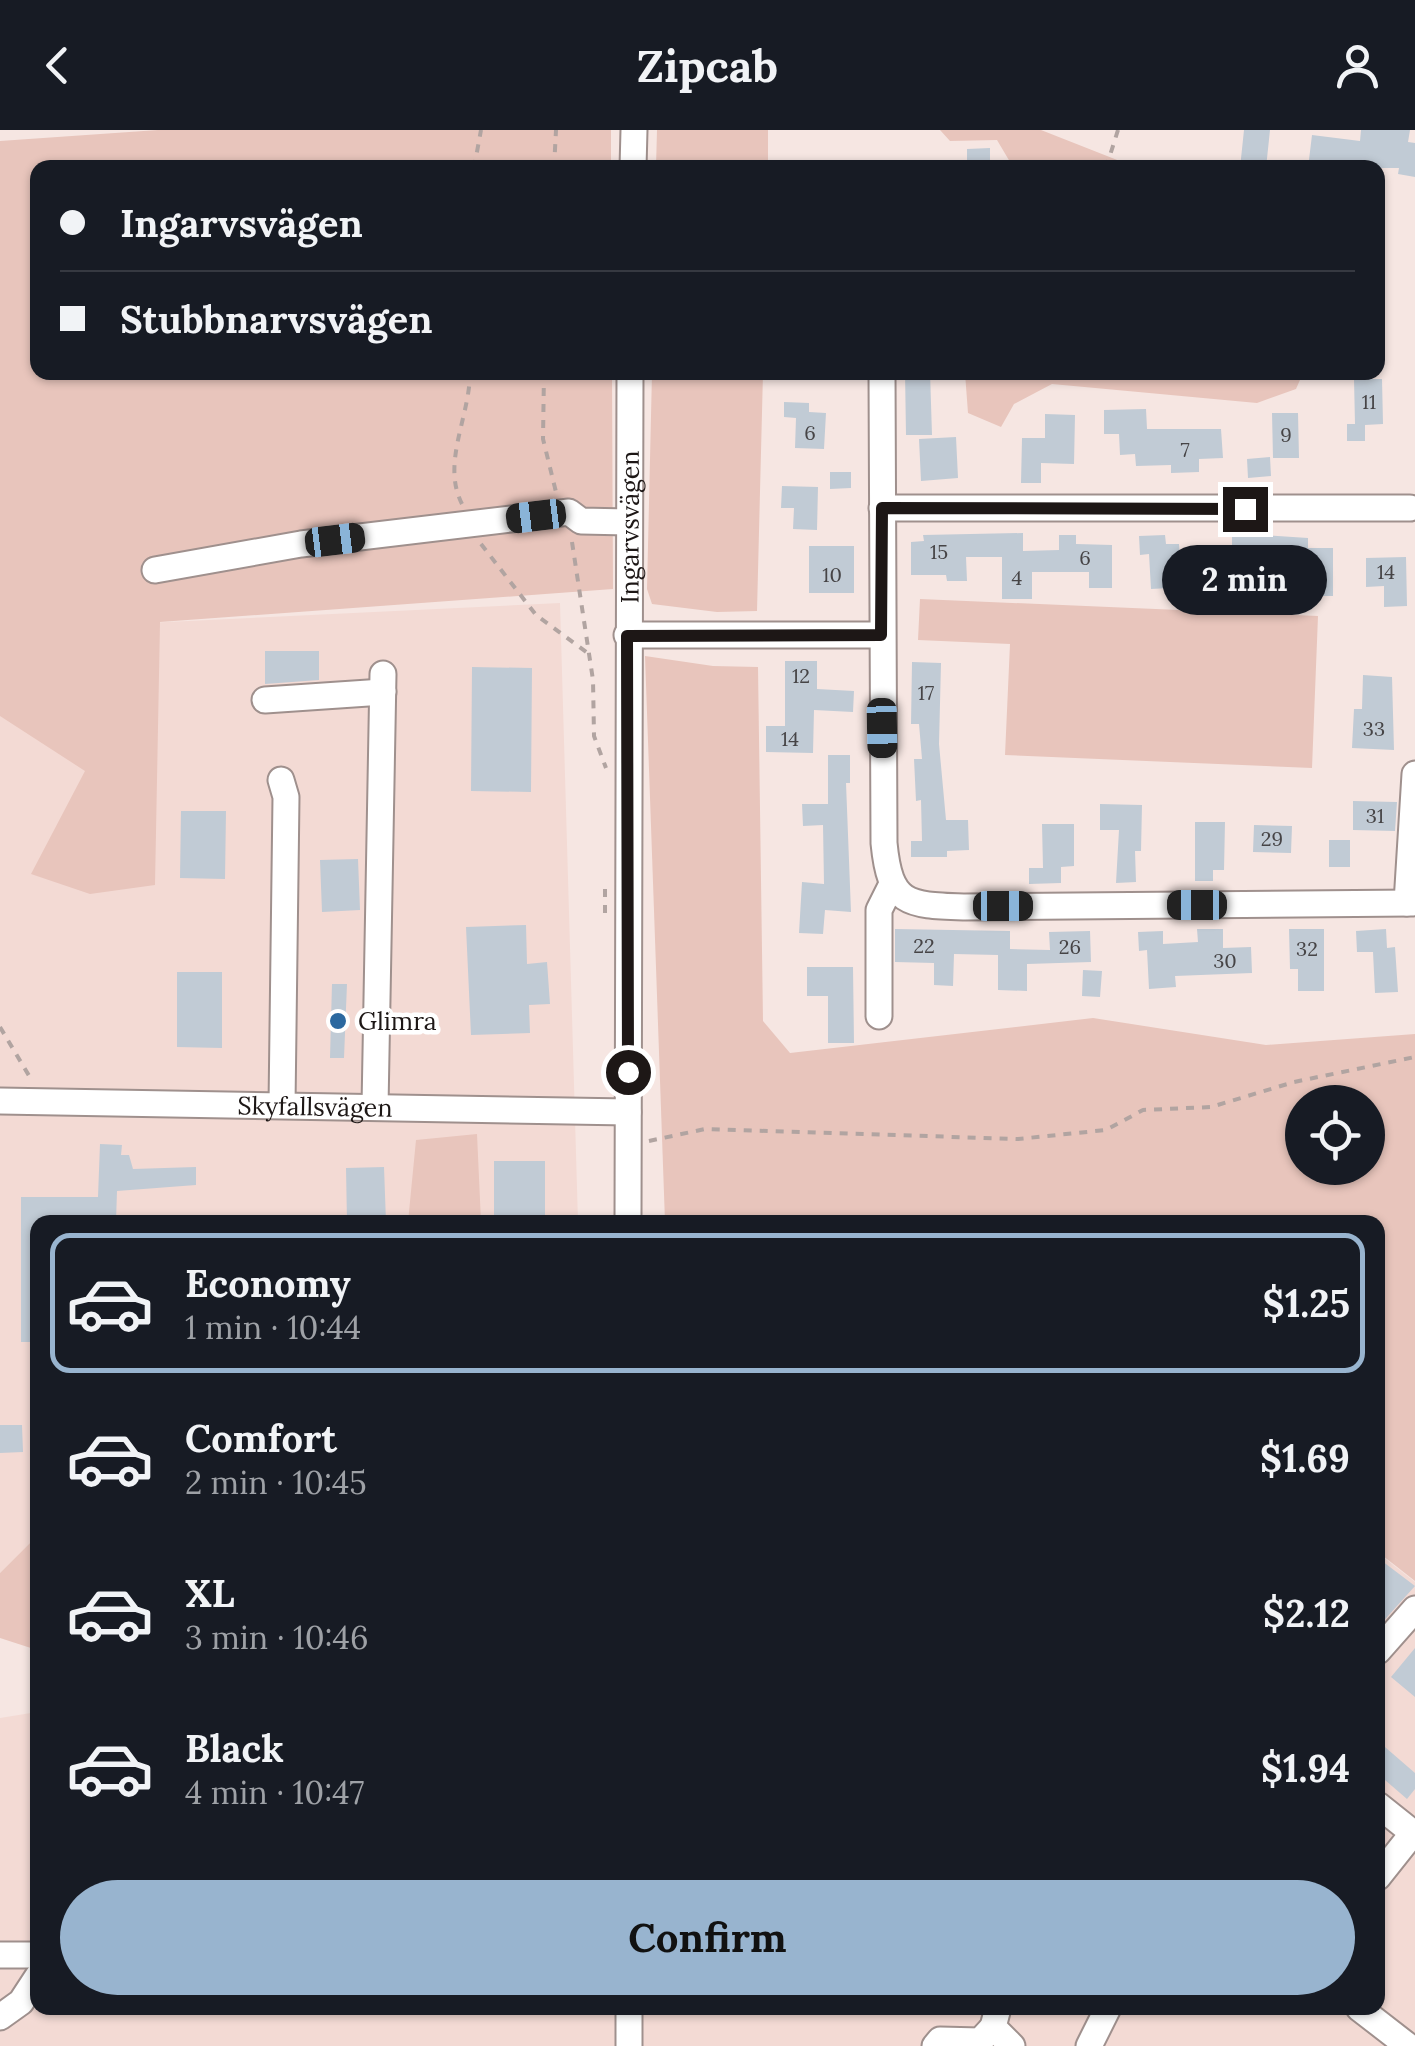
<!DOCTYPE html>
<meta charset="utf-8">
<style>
:root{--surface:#171b24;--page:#20242c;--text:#f1f3f6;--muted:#9ea1a6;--line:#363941;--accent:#98b4cf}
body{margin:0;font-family:Lora,serif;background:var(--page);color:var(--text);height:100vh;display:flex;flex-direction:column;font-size:38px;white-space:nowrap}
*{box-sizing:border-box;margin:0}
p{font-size:32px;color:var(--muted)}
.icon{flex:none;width:55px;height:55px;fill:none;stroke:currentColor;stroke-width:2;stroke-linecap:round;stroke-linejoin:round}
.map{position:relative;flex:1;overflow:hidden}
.panel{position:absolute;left:30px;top:1085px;width:1355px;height:800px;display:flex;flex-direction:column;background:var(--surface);border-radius:20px;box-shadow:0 2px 8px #0004}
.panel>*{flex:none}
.top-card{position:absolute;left:30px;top:30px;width:1355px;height:220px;border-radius:20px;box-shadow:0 2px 8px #0004;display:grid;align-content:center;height:220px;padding:0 30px;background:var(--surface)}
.controls{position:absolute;left:1285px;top:955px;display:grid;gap:20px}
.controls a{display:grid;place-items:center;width:100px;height:100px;border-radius:50%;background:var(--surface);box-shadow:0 2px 8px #0004;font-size:50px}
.end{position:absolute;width:45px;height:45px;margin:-22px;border:12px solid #1d1716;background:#fff;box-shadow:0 0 0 5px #fff}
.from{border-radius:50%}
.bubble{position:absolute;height:70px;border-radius:35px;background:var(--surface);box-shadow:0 2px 8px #0004;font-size:32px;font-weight:800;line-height:70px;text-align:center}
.car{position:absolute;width:30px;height:60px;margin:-30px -15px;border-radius:12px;box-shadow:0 0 8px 2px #0007;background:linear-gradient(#222 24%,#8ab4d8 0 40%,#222 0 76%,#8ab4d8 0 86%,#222 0)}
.top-card b{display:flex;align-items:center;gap:35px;height:95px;font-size:38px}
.top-card b+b{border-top:2px solid var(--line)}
.top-card i{width:25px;height:25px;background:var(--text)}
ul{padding:18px 0 0;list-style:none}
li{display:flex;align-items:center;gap:30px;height:140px;margin:0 20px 15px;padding:0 10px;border:5px solid transparent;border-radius:20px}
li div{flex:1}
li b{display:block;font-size:38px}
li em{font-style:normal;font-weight:800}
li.on{border-color:var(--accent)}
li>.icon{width:90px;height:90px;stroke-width:1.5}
.cta{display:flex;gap:20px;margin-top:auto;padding:20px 30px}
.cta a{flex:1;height:115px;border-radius:60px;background:var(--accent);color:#111;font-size:40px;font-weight:800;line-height:115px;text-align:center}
header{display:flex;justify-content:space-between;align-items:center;height:130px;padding:0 30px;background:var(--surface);font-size:45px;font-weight:800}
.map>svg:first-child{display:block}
</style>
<header><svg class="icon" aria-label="back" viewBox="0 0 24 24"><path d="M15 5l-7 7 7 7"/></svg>Zipcab<svg class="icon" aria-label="person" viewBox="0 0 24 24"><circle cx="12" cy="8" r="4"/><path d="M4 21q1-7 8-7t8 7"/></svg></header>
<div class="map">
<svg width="1415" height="1916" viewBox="0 0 1415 1916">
<rect width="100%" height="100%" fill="#f6e6e2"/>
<!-- built -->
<path fill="#f3dad4" d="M560,473L578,1092H38L37,1406L0,1443V500Z
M1378,1423L1415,1452V1916H0V1588L37,1582L38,1878H1378Z"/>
<!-- green -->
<path fill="#e8c5bc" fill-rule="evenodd" d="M158,0H611V37L38,38V242L612,243L613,459L160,492L155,755L90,764L31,744L85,641L0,586V11Z
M657,0H768V37H656Z
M940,0H1041L1135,37H1013L997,10L950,11Z
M652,243H763L757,481L717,482L652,474L647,459Z
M965,243V242L1303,243L1296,259L1257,273L1052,254L1014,274L1001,297L968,283Z
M920,469L1318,486L1312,638L1005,625L1010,514L918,510Z
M645,526L713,536L758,537L763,891L790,923L1093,888L1266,915L1415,904V1451L1378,1422V1092H665ZM1302,972H1368V1038H1302Z
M477,1004L481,1092H408L416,1010Z
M37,1406V1520L0,1508V1443Z"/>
<!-- building -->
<path fill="#c1cbd5" d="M1244,0H1270L1266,38H1240Z
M1361,0H1410L1408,12L1415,13V47L1398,44L1399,38H1308L1312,5L1360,11Z
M990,18V38H967V19Z
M905,242H930L932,305H906Z
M1354,249H1382L1383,294L1365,295V311H1347V294H1355Z
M784,272L809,273V282L826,283L824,319L795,318L796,288L784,287Z
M1146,279L1147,299H1221L1223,328L1199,329V342L1171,343V335L1136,336L1135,324L1120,325L1119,304H1104V280Z
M1272,283H1298L1299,328H1273Z
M1045,284L1075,285L1074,334L1041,333V353H1021L1022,308H1045Z
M956,307L958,348L921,351L919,309Z
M1270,327L1271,346L1248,348L1247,329Z
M830,342H851V358L830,359Z
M782,356L818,357L817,400L793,399L794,378H781Z
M1023,403V421L1059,420V405H1076V414L1112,415V458H1089V442H1032V469H1002V427H966L967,451H947L946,445H911V412L924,411L923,405Z
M1232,403L1308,408V418H1333V466H1304V430L1256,429V471L1207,470V456L1151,459L1149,424L1140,425L1139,406L1165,405L1166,414H1179L1181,443L1232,444Z
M809,416H854V463H809Z
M1406,427L1407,476L1384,477V456L1366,457V428Z
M265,521H319V550L265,554Z
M785,531H817V559L854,561L853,582L814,580L813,623L766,622V596H785Z
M912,532L941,533L939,614L946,690H968L969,720L947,721V727H911V711H922L921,670L916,671L914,629H922L919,594H911Z
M472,537L532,538L531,662L471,661Z
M1363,545L1392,547L1394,620L1352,618L1354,579H1362Z
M828,625H850V653H846L851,782L825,780L823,804L799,803L802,752L824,754L823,695L803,696L802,674H828Z
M1353,671L1397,672L1395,701L1353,700Z
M1100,674L1142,675L1141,721H1135L1136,752L1116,753L1119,700H1100Z
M181,681H226L225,749L180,748Z
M1195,692H1225L1224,740H1213V751H1195Z
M1042,694H1074V736L1061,737V753L1029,754V738H1043Z
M1254,695L1292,696L1291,723L1253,722Z
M1329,710H1350V737H1329Z
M358,729L360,780L322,782L320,730Z
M526,795L527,834L547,832L550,874L529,875L530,903L471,905L466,797Z
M895,799L1010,801V819L1050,820L1049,802L1090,801L1091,832L1027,834V861L998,860V825L954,824L953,856L934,855V833L895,832Z
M1197,799H1223V818L1251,817L1252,843L1175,846L1176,857L1149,859L1147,820L1139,821L1138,802L1163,801V814L1198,812Z
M1289,799H1324V861H1298V839H1290Z
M1386,799L1387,818L1395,817L1398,862L1375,863L1373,822H1357L1356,801Z
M807,837H853L854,913H828V866H807Z
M1083,840L1102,841L1100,867L1082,866Z
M177,842H222V918L177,917Z
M332,854H347L344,928H330Z
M100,1014L122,1015L121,1025H129L133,1039L196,1037V1055L117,1061L116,1092H38V1212H21V1067H98Z
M494,1031H545V1092H494Z
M384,1037L386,1092H347L346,1038Z
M0,1295H22L23,1322L0,1323Z
M1378,1428L1415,1456L1378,1497Z
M1415,1518V1567L1391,1547Z
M1378,1611L1415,1643V1659L1407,1669L1378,1644Z"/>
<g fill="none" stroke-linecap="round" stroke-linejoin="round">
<!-- minor casing -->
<g stroke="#9f908d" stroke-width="29">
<g id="minor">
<path d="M633,38L634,0"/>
<path d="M882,242L884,713C890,775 907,775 965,777L1412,773"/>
<path d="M882,378H1410"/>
<path d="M155,440L301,414L569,382L581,391L628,392"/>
<path d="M627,505H881"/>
<path d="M265,570L383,562"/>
<path d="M281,650L286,667L282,975"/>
<path d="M1407,773L1415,644"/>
<path d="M879,886V780L891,756"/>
<path id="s1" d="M0,971L628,982"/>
<path d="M375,977L383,544"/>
<path id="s2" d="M628,1092L630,242"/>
<path d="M1378,1521L1415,1479"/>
<path d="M1378,1675L1413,1703L1378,1747"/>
<path d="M0,1825H38"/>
<path d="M998,1878L993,1897L1012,1916"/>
<path d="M1359,1878L1408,1916"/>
<path d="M0,1887L21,1872L38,1846"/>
<path d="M629,1916V1878"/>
<path d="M935,1916L940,1910L980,1911L993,1897"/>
<path d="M1089,1916L1108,1878"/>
</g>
</g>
<!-- path -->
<path stroke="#b1a4a1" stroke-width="4" stroke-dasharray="8 8" stroke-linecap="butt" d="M474,38L481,0
M554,38L556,0
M1106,38L1118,0
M544,242L543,309L556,362
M462,374C441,333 470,287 470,242
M572,412L593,550L594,606L606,638
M481,414L536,485L589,524
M605,783V757
M0,897L31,949
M649,1011L705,999L1018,1009L1106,1000L1143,980L1211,977L1294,952L1415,927"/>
<!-- minor -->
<use href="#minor" stroke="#fff" stroke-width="25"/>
</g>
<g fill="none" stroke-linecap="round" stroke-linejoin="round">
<!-- route -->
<path stroke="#1d1716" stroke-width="12" d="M628,942L627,506L881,505L882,378L1245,379"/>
</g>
<!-- markers -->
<circle fill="#2c689f" stroke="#fff" stroke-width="4" cx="338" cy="891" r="10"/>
<g text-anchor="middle" stroke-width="9" stroke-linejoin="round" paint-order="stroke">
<!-- number labels -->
<g font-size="20" fill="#464446">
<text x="1369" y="279">11</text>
<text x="810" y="310">6</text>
<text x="1286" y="312">9</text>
<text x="1185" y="327">7</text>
<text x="939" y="429">15</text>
<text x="1085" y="435">6</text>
<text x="1386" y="449">14</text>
<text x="832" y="452">10</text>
<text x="1017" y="455">4</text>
<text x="801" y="553">12</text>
<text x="926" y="570">17</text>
<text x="1374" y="606">33</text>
<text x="790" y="616">14</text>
<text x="1375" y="693">31</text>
<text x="1272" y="716">29</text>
<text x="924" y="823">22</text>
<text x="1070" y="824">26</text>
<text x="1307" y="826">32</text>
<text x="1225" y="838">30</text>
</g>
<!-- street labels -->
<g font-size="25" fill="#1d1716" stroke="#fff">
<text dy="9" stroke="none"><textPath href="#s2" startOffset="695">Ingarvsvägen</textPath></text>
<text dy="9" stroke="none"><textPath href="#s1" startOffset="315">Skyfallsvägen</textPath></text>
</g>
<!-- poi labels -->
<g font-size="25" fill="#1d1716" stroke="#fff" text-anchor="start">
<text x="358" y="900">Glimra</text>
</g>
</g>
</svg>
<div class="controls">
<a><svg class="icon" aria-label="locate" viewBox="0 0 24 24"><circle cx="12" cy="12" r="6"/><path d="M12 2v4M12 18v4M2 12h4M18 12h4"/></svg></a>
</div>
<i class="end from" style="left:628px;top:942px"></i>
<i class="end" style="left:1245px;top:379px"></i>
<div class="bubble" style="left:1162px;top:415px;width:165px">2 min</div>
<i class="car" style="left:536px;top:386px;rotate:263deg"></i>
<i class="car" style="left:335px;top:410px;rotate:83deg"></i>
<i class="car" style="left:882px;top:598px;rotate:179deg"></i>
<i class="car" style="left:1197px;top:775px;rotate:270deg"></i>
<i class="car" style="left:1003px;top:776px;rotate:90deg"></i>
<div class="top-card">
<b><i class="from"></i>Ingarvsvägen</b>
<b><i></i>Stubbnarvsvägen</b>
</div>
<section class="panel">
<ul>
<li class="on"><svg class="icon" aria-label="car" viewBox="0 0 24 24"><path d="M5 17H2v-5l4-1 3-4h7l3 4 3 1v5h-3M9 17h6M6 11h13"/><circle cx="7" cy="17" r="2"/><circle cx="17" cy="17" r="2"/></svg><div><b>Economy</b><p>1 min · 10:44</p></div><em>$1.25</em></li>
<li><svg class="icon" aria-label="car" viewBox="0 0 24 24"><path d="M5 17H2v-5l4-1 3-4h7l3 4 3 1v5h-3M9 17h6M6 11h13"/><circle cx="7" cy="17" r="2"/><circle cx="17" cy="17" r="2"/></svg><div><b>Comfort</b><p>2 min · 10:45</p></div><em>$1.69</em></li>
<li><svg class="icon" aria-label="car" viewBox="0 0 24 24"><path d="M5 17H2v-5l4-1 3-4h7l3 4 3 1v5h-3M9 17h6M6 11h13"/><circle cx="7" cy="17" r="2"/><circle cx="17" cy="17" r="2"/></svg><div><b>XL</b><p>3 min · 10:46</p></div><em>$2.12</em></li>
<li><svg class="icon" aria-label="car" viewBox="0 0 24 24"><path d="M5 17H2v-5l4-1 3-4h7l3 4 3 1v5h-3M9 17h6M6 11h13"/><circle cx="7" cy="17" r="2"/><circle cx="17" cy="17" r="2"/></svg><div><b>Black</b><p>4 min · 10:47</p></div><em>$1.94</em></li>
</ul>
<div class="cta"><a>Confirm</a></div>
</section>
</div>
